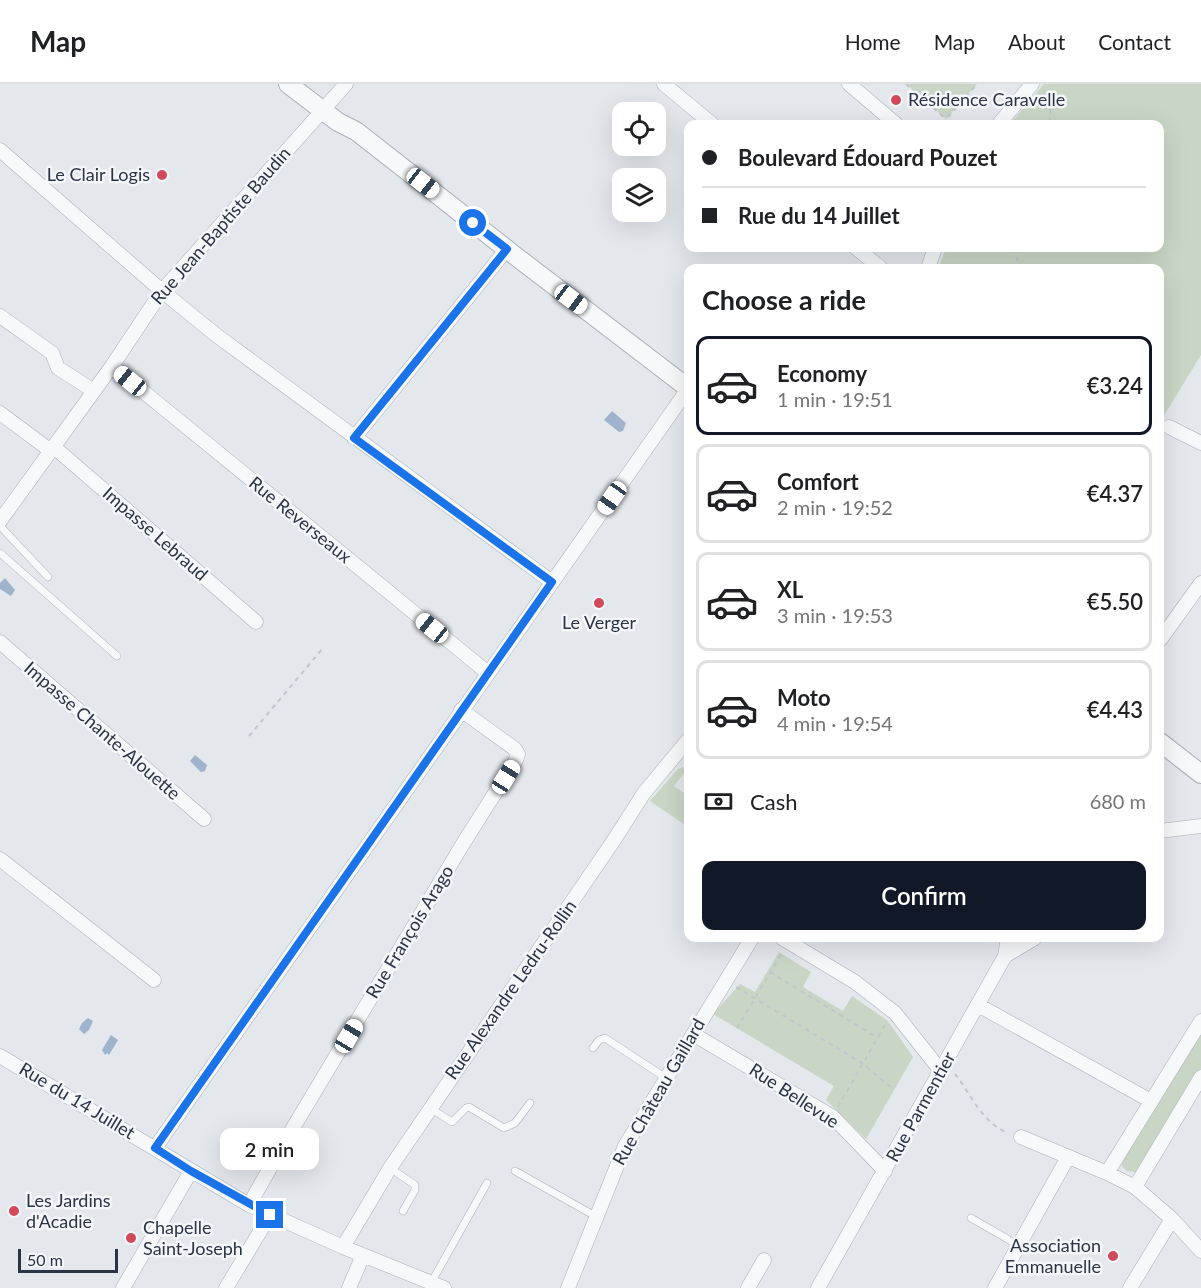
<!DOCTYPE html>
<meta charset="utf-8">
<style>
:root{--surface:#fff;--page:#f2f2f2;--text:#202124;--muted:#757577;--line:#e0e0e0;--accent:#111827}
body{margin:0;font-family:Lato,sans-serif;background:var(--page);color:var(--text);height:100vh;display:flex;flex-direction:column;font-size:22px;white-space:nowrap}
*{box-sizing:border-box;margin:0}
p{font-size:20px;color:var(--muted)}
.icon{flex:none;width:33px;height:33px;fill:none;stroke:currentColor;stroke-width:2;stroke-linecap:round;stroke-linejoin:round}
.map{position:relative;flex:1;overflow:hidden}
.panel{position:absolute;left:684px;top:180px;width:480px;height:678px;display:flex;flex-direction:column;background:var(--surface);border-radius:12px;box-shadow:0 6px 24px #0002}
.panel>*{flex:none}
.top-card{position:absolute;left:684px;top:36px;width:480px;height:132px;border-radius:12px;box-shadow:0 6px 24px #0002;display:grid;align-content:center;height:132px;padding:0 18px;background:var(--surface)}
.tools{position:absolute;left:612px;top:18px;display:grid;gap:12px}
.tools a{display:grid;place-items:center;width:54px;height:54px;border-radius:12px;background:var(--surface);box-shadow:0 6px 24px #0002;font-size:30px}
.scale{position:absolute;left:18px;bottom:15px;width:100px;box-sizing:border-box;padding-left:6px;border:3px solid #2b3445;border-top:0;font-size:16px;line-height:21px;white-space:nowrap;color:#2b3445;-webkit-text-stroke:4px #f4f6f9;paint-order:stroke}
.end{position:absolute;width:27px;height:27px;margin:-14px;border:8px solid #1a73e8;background:#fff;box-shadow:0 0 0 3px #fff}
.from{border-radius:50%}
.bubble{position:absolute;height:42px;border-radius:12px;background:var(--surface);box-shadow:0 6px 24px #0002;font-size:20px;font-weight:600;line-height:42px;text-align:center}
.car{position:absolute;width:18px;height:36px;margin:-18px -9px;border-radius:8px;box-shadow:0 0 4px 2px #0007;background:linear-gradient(#fff 24%,#345 0 40%,#fff 0 76%,#345 0 86%,#fff 0)}
.top-card b{display:flex;align-items:center;gap:21px;height:57px;font-size:22px}
.top-card b+b{border-top:2px solid var(--line)}
.top-card i{width:15px;height:15px;background:var(--text)}
ul{padding:0;list-style:none}
li{display:flex;align-items:center;gap:18px;height:99px;margin:0 12px 9px;padding:0 6px;border:3px solid var(--line);border-radius:12px}
li div{flex:1}
li b{display:block;font-size:22px}
li em{font-style:normal;font-weight:600}
li.active{border-color:var(--accent)}
li>.icon{width:54px;height:54px;stroke-width:1.5}
h2{padding:0 18px;font-size:27px;line-height:72px}
.pay{display:flex;align-items:center;gap:15px;height:66px;padding:0 18px;font-size:22px}
.pay p{margin-inline-start:auto}
.primary-button{display:flex;gap:12px;margin-top:auto;padding:12px 18px}
.primary-button a{flex:1;height:69px;border-radius:12px;background:var(--accent);color:#fff;font-size:24px;font-weight:600;line-height:69px;text-align:center}
header{display:flex;align-items:center;gap:36px;box-sizing:border-box;height:84px;padding:0 30px;background:var(--surface);border-bottom:2px solid var(--line)}
header strong{font-size:28px}
nav{display:flex;gap:33px;margin-inline-start:auto;font-size:21px}
.map>svg:first-child{display:block}
</style>
<header>
<strong>Map</strong>
<nav><a>Home</a><a>Map</a><a>About</a><a>Contact</a></nav>
</header>
<div class="map">
<svg width="1201" height="1204" viewBox="0 0 1201 1204">
<rect width="100%" height="100%" fill="#e4e7ec"/>
<!-- green -->
<path fill="#c9d6c5" d="M906,0H977L946,35Z
M1044,0H1201V271L1160,338V184H939L946,164H1160V40H1010Z
M684,683L688,684L674,702L688,712V743L650,717L678,685Z
M779,868L811,888L803,903L843,927L852,912L888,937L913,973L866,1055L826,1016L834,1002L713,930L740,900L755,908Z
M1201,945V984L1136,1088L1127,1087L1122,1082V1076Z"/>
<!-- water -->
<path fill="#9fb4cc" d="M612,327L626,339L623,347L619,348L604,336Z
M5,494L15,506L11,512L0,505V499Z
M195,671L207,681L205,687L201,688L190,677Z
M88,934L93,937L89,946L84,950L79,945L82,939Z
M111,951L118,956L109,971L107,969L105,971L102,966Z"/>
<g fill="none" stroke-linecap="round" stroke-linejoin="round">
<!-- service casing -->
<g stroke="#a9aeb7" stroke-width="8">
<path id="service" d="M0,442L48,493
M0,469L117,572
M593,964L599,956L605,954L666,994
M430,1024L452,1038L466,1024L469,1023L504,1044L515,1039L530,1019
M390,1084L415,1101V1106L403,1127
M515,1087L597,1133
M971,1134L1018,1161
M431,1199L487,1099"/>
</g>
<!-- minor casing -->
<g stroke="#a9aeb7" stroke-width="15">
<path id="minor" d="M664,0L712,40
M849,0L896,40
M999,40L1032,0
M0,66L162,207L216,251L552,498
M856,164L881,184
M928,184L935,164
M0,232L52,269L58,284L94,307
M112,282L488,589
M0,329L51,367
M1169,343L1201,359
M354,354L507,165
M54,363L256,538
M0,437L112,282L162,207L346,0
M1160,556L1201,499
M0,558L204,735
M1160,747L1201,742
M0,775L154,896
M782,854L855,898L895,929L941,987
M1005,872L1008,854
M978,921L1151,1017
M693,950L833,1033L885,1087
M0,972L249,1121L343,1163L444,1204
M1021,1053L1107,1089L1135,1103L1172,1135L1201,1167
M155,1064L688,305
M1107,1089L1201,937
M1135,1103L1201,993
M249,1121L287,1054L464,758L516,676L518,670L515,665L461,626
M343,1163L390,1084L614,756L644,709L688,656
M123,1204L191,1087
M226,1204L270,1131
M349,1204L363,1171
M568,1204L625,1062L752,854
M748,1204L764,1176
M818,1204L1005,872L1035,854
M995,1204L1068,1073
M1130,1204L1172,1135"/>
</g>
<!-- tertiary casing -->
<g stroke="#a9aeb7" stroke-width="20">
<path id="tertiary" d="M288,0L338,38L356,47L518,174L688,304
M1160,658L1201,690"/>
</g>
<!-- path -->
<path stroke="#c2c5cb" stroke-width="2" stroke-dasharray="4.5 4.5" stroke-linecap="butt" d="M906,0L946,35
M1043,9C1052,19 1051,28 1049,40
M942,40L977,0
M1015,164L1019,184
M249,652L323,564
M770,888L878,954
M736,903L862,979L894,1006
M737,944L782,869
M955,990C971,1010 982,1039 1008,1049
M838,1023L886,939"/>
<!-- service -->
<use href="#service" stroke="#f7f8fa" stroke-width="7"/>
<!-- minor -->
<use href="#minor" stroke="#f7f8fa" stroke-width="14"/>
<!-- tertiary -->
<use href="#tertiary" stroke="#f7f8fa" stroke-width="18"/>
</g>
<g fill="none" stroke-linecap="round" stroke-linejoin="round">
<!-- route -->
<path stroke="#1a73e8" stroke-width="8" d="M270,1131L191,1087L155,1064L552,498L354,354L507,165L473,139"/>
</g>
<!-- markers -->
<g fill="#d1495b" stroke="#f4f6f9" stroke-width="2">
<circle cx="896" cy="16" r="6"/>
<circle cx="162" cy="91" r="6"/>
<circle cx="599" cy="519" r="6"/>
<circle cx="14" cy="1127" r="6"/>
<circle cx="131" cy="1154" r="6"/>
<circle cx="1113" cy="1172" r="6"/>
</g>
<g text-anchor="middle" stroke-width="5" stroke-linejoin="round" paint-order="stroke">
<!-- poi labels -->
<g font-size="18" fill="#2b3445" stroke="#f4f6f9" text-anchor="start">
<text x="908" y="22">Résidence Caravelle</text>
<text x="150" y="97" text-anchor="end">Le Clair Logis</text>
<text x="599" y="545" text-anchor="middle">Le Verger</text>
<text x="26" y="1123">Les Jardins<tspan x="26" dy="21">d'Acadie</tspan></text>
<text x="143" y="1150">Chapelle<tspan x="143" dy="21">Saint-Joseph</tspan></text>
<text x="1101" y="1168" text-anchor="end">Association<tspan x="1101" dy="21">Emmanuelle</tspan></text>
</g>
<!-- street labels -->
<g font-size="18" fill="#2b3445" stroke="#f4f6f9">
<text transform="translate(221 142) rotate(-49)" y="6">Rue Jean-Baptiste Baudin</text>
<text transform="translate(300 436) rotate(39)" y="6">Rue Reverseaux</text>
<text transform="translate(155 450) rotate(41)" y="6">Impasse Lebraud</text>
<text transform="translate(102 647) rotate(41)" y="6">Impasse Chante-Alouette</text>
<text transform="translate(410 848) rotate(-59)" y="6">Rue François Arago</text>
<text transform="translate(511 906) rotate(-55)" y="6">Rue Alexandre Ledru-Rollin</text>
<text transform="translate(659 1008) rotate(-60)" y="6">Rue Château Gaillard</text>
<text transform="translate(794 1012) rotate(33)" y="6">Rue Bellevue</text>
<text transform="translate(77 1017) rotate(31)" y="6">Rue du 14 Juillet</text>
<text transform="translate(921 1023) rotate(-61)" y="6">Rue Parmentier</text>
</g>
</g>
</svg>
<div class="tools">
<a><svg class="icon" aria-label="locate" viewBox="0 0 24 24"><circle cx="12" cy="12" r="6"/><path d="M12 2v4M12 18v4M2 12h4M18 12h4"/></svg></a>
<a><svg class="icon" aria-label="layers" viewBox="0 0 24 24"><path d="M12 4l9 5-9 5-9-5zM3 14l9 5 9-5"/></svg></a>
</div>
<div class="scale">50 m</div>
<i class="end from" style="left:473px;top:139px"></i>
<i class="end" style="left:270px;top:1131px"></i>
<div class="bubble" style="left:220px;top:1044px;width:99px">2 min</div>
<i class="car" style="left:423px;top:99px;rotate:128deg"></i>
<i class="car" style="left:571px;top:215px;rotate:127deg"></i>
<i class="car" style="left:130px;top:297px;rotate:309deg"></i>
<i class="car" style="left:612px;top:414px;rotate:215deg"></i>
<i class="car" style="left:432px;top:544px;rotate:309deg"></i>
<i class="car" style="left:506px;top:693px;rotate:32deg"></i>
<i class="car" style="left:349px;top:952px;rotate:31deg"></i>
<div class="top-card">
<b><i class="from"></i>Boulevard Édouard Pouzet</b>
<b><i></i>Rue du 14 Juillet</b>
</div>
<section class="panel">
<h2>Choose a ride</h2>
<ul>
<li class="active"><svg class="icon" aria-label="car" viewBox="0 0 24 24"><path d="M5 17H2v-5l4-1 3-4h7l3 4 3 1v5h-3M9 17h6M6 11h13"/><circle cx="7" cy="17" r="2"/><circle cx="17" cy="17" r="2"/></svg><div><b>Economy</b><p>1 min · 19:51</p></div><em>€3.24</em></li>
<li><svg class="icon" aria-label="car" viewBox="0 0 24 24"><path d="M5 17H2v-5l4-1 3-4h7l3 4 3 1v5h-3M9 17h6M6 11h13"/><circle cx="7" cy="17" r="2"/><circle cx="17" cy="17" r="2"/></svg><div><b>Comfort</b><p>2 min · 19:52</p></div><em>€4.37</em></li>
<li><svg class="icon" aria-label="car" viewBox="0 0 24 24"><path d="M5 17H2v-5l4-1 3-4h7l3 4 3 1v5h-3M9 17h6M6 11h13"/><circle cx="7" cy="17" r="2"/><circle cx="17" cy="17" r="2"/></svg><div><b>XL</b><p>3 min · 19:53</p></div><em>€5.50</em></li>
<li><svg class="icon" aria-label="car" viewBox="0 0 24 24"><path d="M5 17H2v-5l4-1 3-4h7l3 4 3 1v5h-3M9 17h6M6 11h13"/><circle cx="7" cy="17" r="2"/><circle cx="17" cy="17" r="2"/></svg><div><b>Moto</b><p>4 min · 19:54</p></div><em>€4.43</em></li>
</ul>
<div class="pay"><svg class="icon" aria-label="cash" viewBox="0 0 24 24"><path d="M3 7h18v10H3z"/><circle cx="12" cy="12" r="2"/></svg>Cash<p>680 m</p></div>
<div class="primary-button"><a>Confirm</a></div>
</section>
</div>
